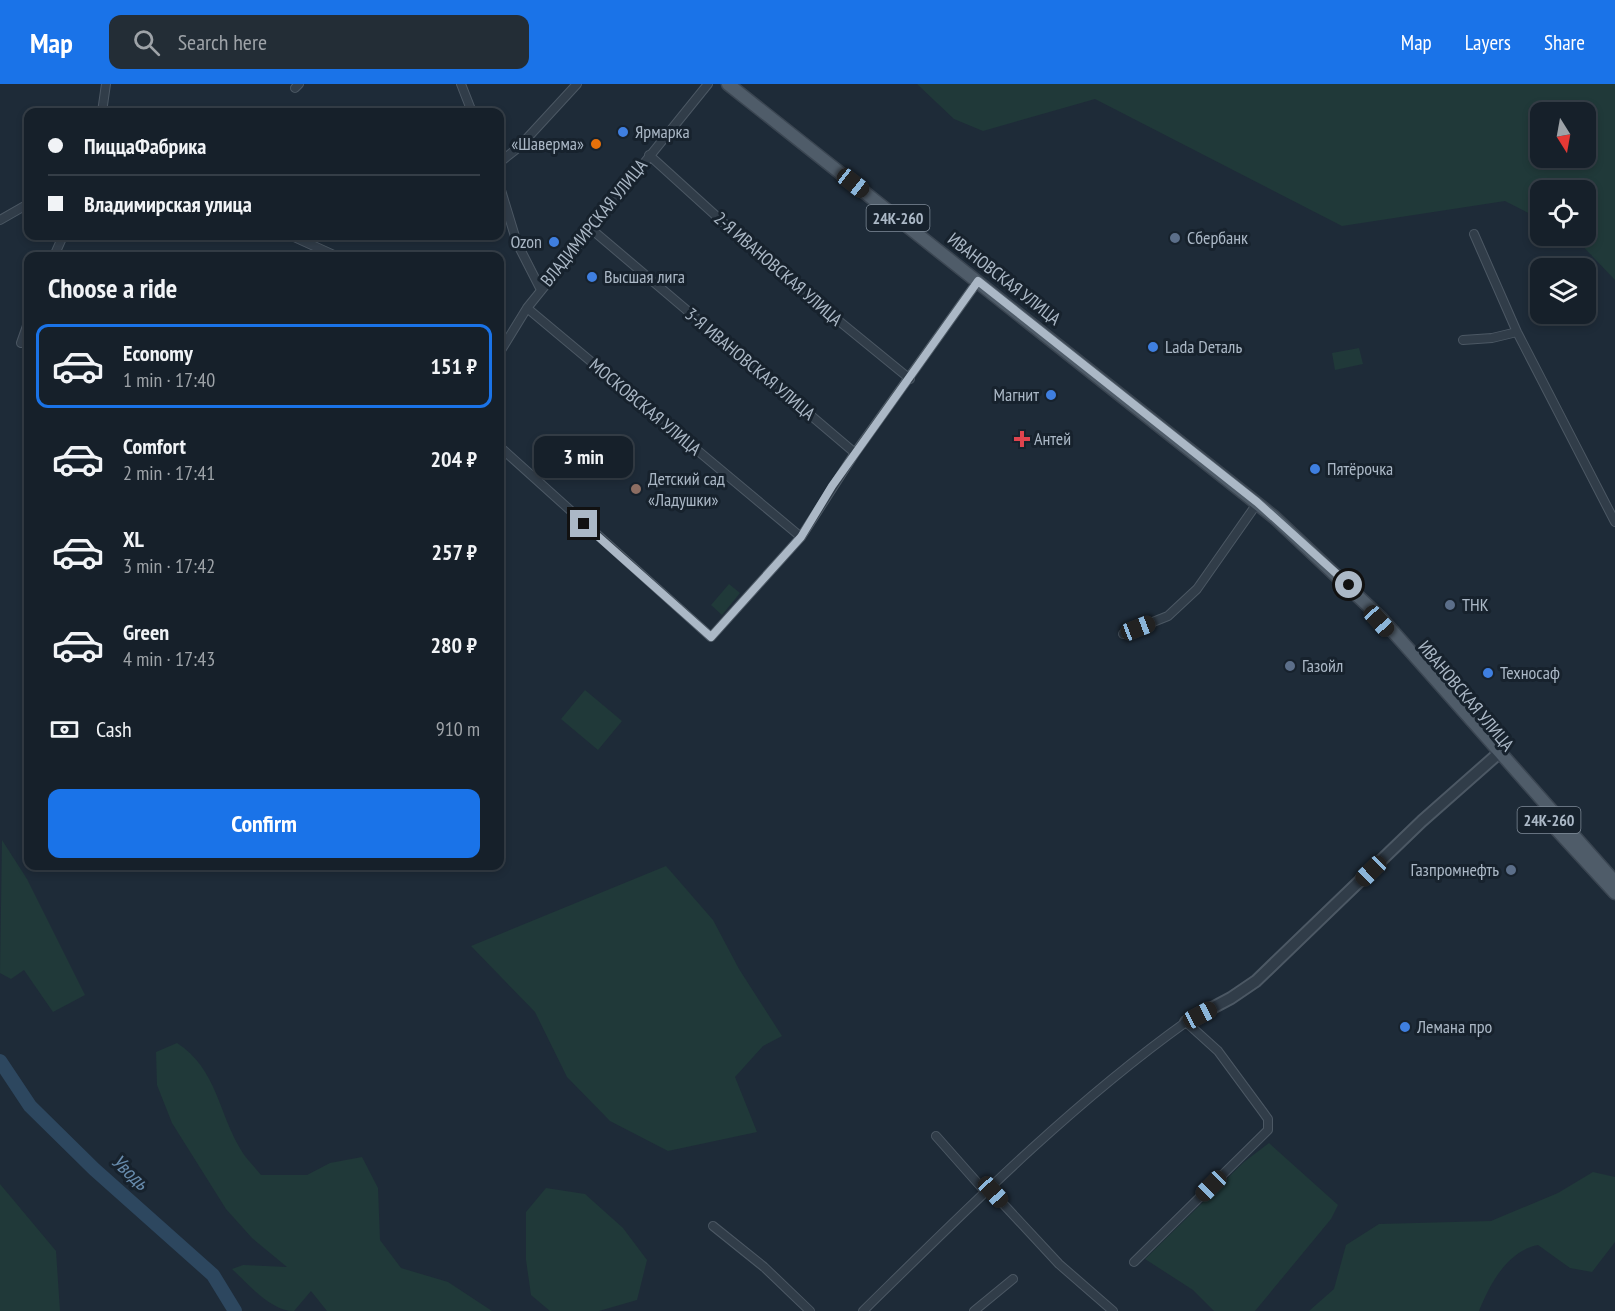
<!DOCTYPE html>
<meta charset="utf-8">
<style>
:root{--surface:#16202a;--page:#232d36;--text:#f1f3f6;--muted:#9ea3a8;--line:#353e47;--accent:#1a73e8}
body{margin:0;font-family:"PT Sans Narrow",sans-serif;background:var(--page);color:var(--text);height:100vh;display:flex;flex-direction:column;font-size:22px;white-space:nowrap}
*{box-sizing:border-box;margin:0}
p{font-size:20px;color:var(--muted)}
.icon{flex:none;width:33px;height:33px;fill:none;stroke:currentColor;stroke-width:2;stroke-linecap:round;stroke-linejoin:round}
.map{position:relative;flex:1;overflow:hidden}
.details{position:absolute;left:24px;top:168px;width:480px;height:618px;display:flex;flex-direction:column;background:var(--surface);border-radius:12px;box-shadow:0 3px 9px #0003,0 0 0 2px var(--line)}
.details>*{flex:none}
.guide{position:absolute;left:24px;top:24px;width:480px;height:132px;border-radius:12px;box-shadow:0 3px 9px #0003,0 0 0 2px var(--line);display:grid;align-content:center;height:132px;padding:0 24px;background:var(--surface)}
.needle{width:39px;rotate:169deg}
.fabs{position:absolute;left:1530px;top:18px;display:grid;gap:12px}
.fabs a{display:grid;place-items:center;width:66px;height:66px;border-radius:12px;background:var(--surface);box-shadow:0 3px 9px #0003,0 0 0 2px var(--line);font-size:30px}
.end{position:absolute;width:27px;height:27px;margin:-14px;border:8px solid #abb8c6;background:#111;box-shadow:0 0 0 3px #111}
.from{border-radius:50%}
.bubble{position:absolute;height:42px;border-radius:12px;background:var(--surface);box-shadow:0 3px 9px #0003,0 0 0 2px var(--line);font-size:20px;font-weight:800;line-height:42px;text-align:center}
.car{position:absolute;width:18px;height:36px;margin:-18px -9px;border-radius:8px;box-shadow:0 0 4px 2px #0007;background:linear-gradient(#222 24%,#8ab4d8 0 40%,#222 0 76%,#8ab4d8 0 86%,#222 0)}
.guide b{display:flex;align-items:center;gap:21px;height:57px;font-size:22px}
.guide b+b{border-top:2px solid var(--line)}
.guide i{width:15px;height:15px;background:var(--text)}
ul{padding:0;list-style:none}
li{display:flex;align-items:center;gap:18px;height:84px;margin:0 12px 9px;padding:0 12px;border:3px solid transparent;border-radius:12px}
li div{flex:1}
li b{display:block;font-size:22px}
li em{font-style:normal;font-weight:800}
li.current{border-color:var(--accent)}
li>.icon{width:54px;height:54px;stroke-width:1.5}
h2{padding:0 24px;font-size:27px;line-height:72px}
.pay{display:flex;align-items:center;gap:15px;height:66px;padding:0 24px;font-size:22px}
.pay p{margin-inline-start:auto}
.button{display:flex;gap:12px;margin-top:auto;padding:12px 24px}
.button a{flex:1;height:69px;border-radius:12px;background:var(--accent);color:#fff;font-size:24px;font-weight:800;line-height:69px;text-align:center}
header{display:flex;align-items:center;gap:36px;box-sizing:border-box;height:84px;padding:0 30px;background:var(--accent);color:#fff}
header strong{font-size:28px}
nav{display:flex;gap:33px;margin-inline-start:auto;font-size:21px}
.search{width:420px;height:54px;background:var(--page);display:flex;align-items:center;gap:15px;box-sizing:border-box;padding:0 21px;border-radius:12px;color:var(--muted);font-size:22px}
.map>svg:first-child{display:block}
</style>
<header>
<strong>Map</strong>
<div class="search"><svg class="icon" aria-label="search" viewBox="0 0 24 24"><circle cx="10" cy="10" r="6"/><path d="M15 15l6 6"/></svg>Search here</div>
<nav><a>Map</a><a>Layers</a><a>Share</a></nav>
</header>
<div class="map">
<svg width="1615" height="1227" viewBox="0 0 1615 1227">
<rect width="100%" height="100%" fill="#1e2b38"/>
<!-- green -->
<path fill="#203939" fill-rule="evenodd" d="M917,0H1615V196L1573,152H1586V106H1540V135L1505,117L1342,142L1095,15L983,47L954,35ZM1540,28H1586V74H1540Z
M1359,264L1363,280L1335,286L1332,269Z
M729,500L740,509L722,531L711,521Z
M585,606L622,637L598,666L561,635Z
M2,756L27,795L85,911L53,928L24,886L11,895L0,889Z
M666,782L713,836L739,885L782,952L763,962L735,993L757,1048L668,1067L610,1037L567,993L535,928L471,862Z
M177,959C217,985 218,1028 241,1066C246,1075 255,1083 261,1091H307L330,1079L362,1073L378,1104L380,1156L401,1184L448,1198L492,1227H327L311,1207L294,1227C271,1227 248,1200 232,1185L243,1181L287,1183L252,1154L226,1125L172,1039L157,1001L156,968Z
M1269,1059L1338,1121L1331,1135L1255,1227H1214L1193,1206L1145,1175L1244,1078Z
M1593,1088L1615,1093V1158L1592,1188L1570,1184L1538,1161C1507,1167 1490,1200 1479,1227H1309L1334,1205L1346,1161L1379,1140L1491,1137L1558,1109Z
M0,1100L56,1167L60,1227H0Z
M546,1104L585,1110L623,1144L647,1176L637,1216L599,1227H550L531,1211L526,1176V1128Z"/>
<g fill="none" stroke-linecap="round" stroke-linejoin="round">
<!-- river -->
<path stroke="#2d475f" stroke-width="14" d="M0,977L30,1022L94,1085L213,1191L235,1227"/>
<!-- minor casing -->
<g stroke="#4c5864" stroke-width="10">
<path id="minor" d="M461,0L472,28
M295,4L299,0
M102,28L106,0
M649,71L768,179L910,295
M500,78L519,63L577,0
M500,103L517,159L541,206
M0,136L28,120
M590,144L855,369
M1474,150L1517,248L1615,438
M292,152L336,172
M54,172L63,152
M527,224L801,453L855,369L978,197
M1463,256L1492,254L1517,248
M21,259L28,239
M500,268L527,224L708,0
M500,363L711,553L801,453
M1123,550L1168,532L1197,505L1256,421
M936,1052L982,1104L993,1109L1059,1180L1113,1227
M713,1142L764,1183L810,1227
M863,1227C966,1126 1069,1022 1186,938L1218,967L1263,1028L1268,1035V1046L1134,1178
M974,1227L1013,1195"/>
</g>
<!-- tertiary casing -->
<g stroke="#4c5864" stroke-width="14">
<path id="tertiary" d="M1186,938L1231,914L1256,897L1422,737L1499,669"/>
</g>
<!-- primary casing -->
<g stroke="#3b4652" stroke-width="15">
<path id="primary" d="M728,0L1274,433L1381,534L1615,798
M1557,746L1615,809"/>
</g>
<!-- minor -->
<use href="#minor" stroke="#313d49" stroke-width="8"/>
<!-- tertiary -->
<use href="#tertiary" stroke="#313d49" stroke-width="10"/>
<!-- primary -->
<use href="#primary" stroke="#4f5c69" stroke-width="12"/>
</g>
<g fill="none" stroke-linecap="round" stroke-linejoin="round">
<!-- route -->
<path stroke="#abb8c6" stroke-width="8" d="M584,440L711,553L801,453L832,402L978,197L1257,418L1349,501"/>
</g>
<!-- markers -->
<g fill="#3f7fe0" stroke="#17222d" stroke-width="2">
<circle cx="623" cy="48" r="6"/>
<circle cx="554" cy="158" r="6"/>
<circle cx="592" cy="193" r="6"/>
<circle cx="1153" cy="263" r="6"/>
<circle cx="1051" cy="311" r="6"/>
<circle cx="1315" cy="385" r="6"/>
<circle cx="1488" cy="589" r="6"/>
<circle cx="1405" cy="943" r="6"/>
</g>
<circle fill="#e8710a" stroke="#17222d" stroke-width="2" cx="596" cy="60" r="6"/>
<g fill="#5c6f8a" stroke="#17222d" stroke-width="2">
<circle cx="1175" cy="154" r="6"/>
<circle cx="1450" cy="521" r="6"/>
<circle cx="1290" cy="582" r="6"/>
<circle cx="1511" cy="786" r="6"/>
</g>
<path fill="#e0444e" stroke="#17222d" stroke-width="2" d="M1019 346h6v6h6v6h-6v6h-6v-6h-6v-6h6z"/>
<circle fill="#8d6e63" stroke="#17222d" stroke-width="2" cx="636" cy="405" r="6"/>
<g text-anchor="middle" stroke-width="6" stroke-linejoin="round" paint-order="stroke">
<!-- shield labels -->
<g fill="#17222d" stroke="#7f8b98" stroke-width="1.5">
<rect x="866.5" y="121" width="63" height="26" rx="4.5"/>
<rect x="1517.5" y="723" width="63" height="26" rx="4.5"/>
</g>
<g font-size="16" font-weight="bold" fill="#abb8c6">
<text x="898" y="140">24К-260</text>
<text x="1549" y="742">24К-260</text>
</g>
<!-- poi labels -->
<g font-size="18" fill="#abb8c6" stroke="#17222d" text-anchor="start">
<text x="635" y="54">Ярмарка</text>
<text x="584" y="66" text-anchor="end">«Шаверма»</text>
<text x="1187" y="160">Сбербанк</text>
<text x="542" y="164" text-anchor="end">Ozon</text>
<text x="604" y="199">Высшая лига</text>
<text x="1165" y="269">Lada Dеталь</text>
<text x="1039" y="317" text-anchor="end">Магнит</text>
<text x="1034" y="361">Антей</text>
<text x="1327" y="391">Пятёрочка</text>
<text x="648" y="401">Детский сад<tspan x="648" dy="21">«Ладушки»</tspan></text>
<text x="1462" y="527">ТНК</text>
<text x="1302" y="588">Газойл</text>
<text x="1500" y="595">Техносаф</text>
<text x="1499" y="792" text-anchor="end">Газпромнефть</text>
<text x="1417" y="949">Лемана про</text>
</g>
<!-- street labels -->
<g font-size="18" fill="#abb8c6" stroke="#17222d">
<text transform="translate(594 139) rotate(-51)" y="6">ВЛАДИМИРСКАЯ УЛИЦА</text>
<text transform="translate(778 185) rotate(41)" y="6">2-Я ИВАНОВСКАЯ УЛИЦА</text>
<text transform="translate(1004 195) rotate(38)" y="6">ИВАНОВСКАЯ УЛИЦА</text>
<text transform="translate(750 280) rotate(40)" y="6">3-Я ИВАНОВСКАЯ УЛИЦА</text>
<text transform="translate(645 323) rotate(40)" y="6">МОСКОВСКАЯ УЛИЦА</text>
<text transform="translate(1466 612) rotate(50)" y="6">ИВАНОВСКАЯ УЛИЦА</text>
</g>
<!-- water labels -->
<g font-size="20" font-style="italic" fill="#688cad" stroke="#17222d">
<text transform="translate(130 1088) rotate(43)" y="7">Уводь</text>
</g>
</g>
</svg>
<div class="fabs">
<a><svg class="needle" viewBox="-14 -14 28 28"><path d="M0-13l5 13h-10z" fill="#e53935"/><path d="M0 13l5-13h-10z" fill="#9ea3a8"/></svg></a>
<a><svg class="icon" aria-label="locate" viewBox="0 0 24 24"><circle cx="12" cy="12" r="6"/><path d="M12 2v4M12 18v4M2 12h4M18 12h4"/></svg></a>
<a><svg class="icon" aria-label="layers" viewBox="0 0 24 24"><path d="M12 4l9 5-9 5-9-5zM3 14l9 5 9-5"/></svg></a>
</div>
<i class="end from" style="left:1349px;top:501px"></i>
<i class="end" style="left:584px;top:440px"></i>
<div class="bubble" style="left:534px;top:352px;width:99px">3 min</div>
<i class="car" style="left:853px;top:99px;rotate:128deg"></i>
<i class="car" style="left:1379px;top:537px;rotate:138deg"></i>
<i class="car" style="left:1138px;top:544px;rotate:69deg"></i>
<i class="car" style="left:1371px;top:787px;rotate:226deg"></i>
<i class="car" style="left:1200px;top:931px;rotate:62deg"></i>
<i class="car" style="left:1211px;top:1102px;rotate:225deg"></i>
<i class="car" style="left:993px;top:1108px;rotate:138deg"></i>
<div class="guide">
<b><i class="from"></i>ПиццаФабрика</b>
<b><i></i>Владимирская улица</b>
</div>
<section class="details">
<h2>Choose a ride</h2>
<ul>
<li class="current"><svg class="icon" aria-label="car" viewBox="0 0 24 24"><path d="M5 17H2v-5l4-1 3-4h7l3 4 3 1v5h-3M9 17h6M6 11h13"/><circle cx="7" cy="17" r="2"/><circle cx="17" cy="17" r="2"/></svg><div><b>Economy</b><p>1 min · 17:40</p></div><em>151 ₽</em></li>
<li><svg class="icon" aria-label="car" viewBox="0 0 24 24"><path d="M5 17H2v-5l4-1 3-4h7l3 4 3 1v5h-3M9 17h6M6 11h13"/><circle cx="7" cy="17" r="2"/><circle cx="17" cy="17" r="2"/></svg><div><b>Comfort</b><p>2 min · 17:41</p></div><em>204 ₽</em></li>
<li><svg class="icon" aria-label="car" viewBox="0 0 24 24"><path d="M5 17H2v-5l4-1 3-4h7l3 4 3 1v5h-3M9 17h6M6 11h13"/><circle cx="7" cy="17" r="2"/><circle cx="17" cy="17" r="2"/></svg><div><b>XL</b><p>3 min · 17:42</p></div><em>257 ₽</em></li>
<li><svg class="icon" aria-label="car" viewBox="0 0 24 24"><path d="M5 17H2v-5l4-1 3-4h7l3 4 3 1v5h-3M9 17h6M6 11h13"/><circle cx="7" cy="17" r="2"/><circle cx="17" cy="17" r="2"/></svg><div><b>Green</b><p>4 min · 17:43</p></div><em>280 ₽</em></li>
</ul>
<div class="pay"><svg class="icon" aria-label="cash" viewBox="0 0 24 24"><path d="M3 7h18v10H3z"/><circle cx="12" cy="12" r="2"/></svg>Cash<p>910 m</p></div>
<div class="button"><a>Confirm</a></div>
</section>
</div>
